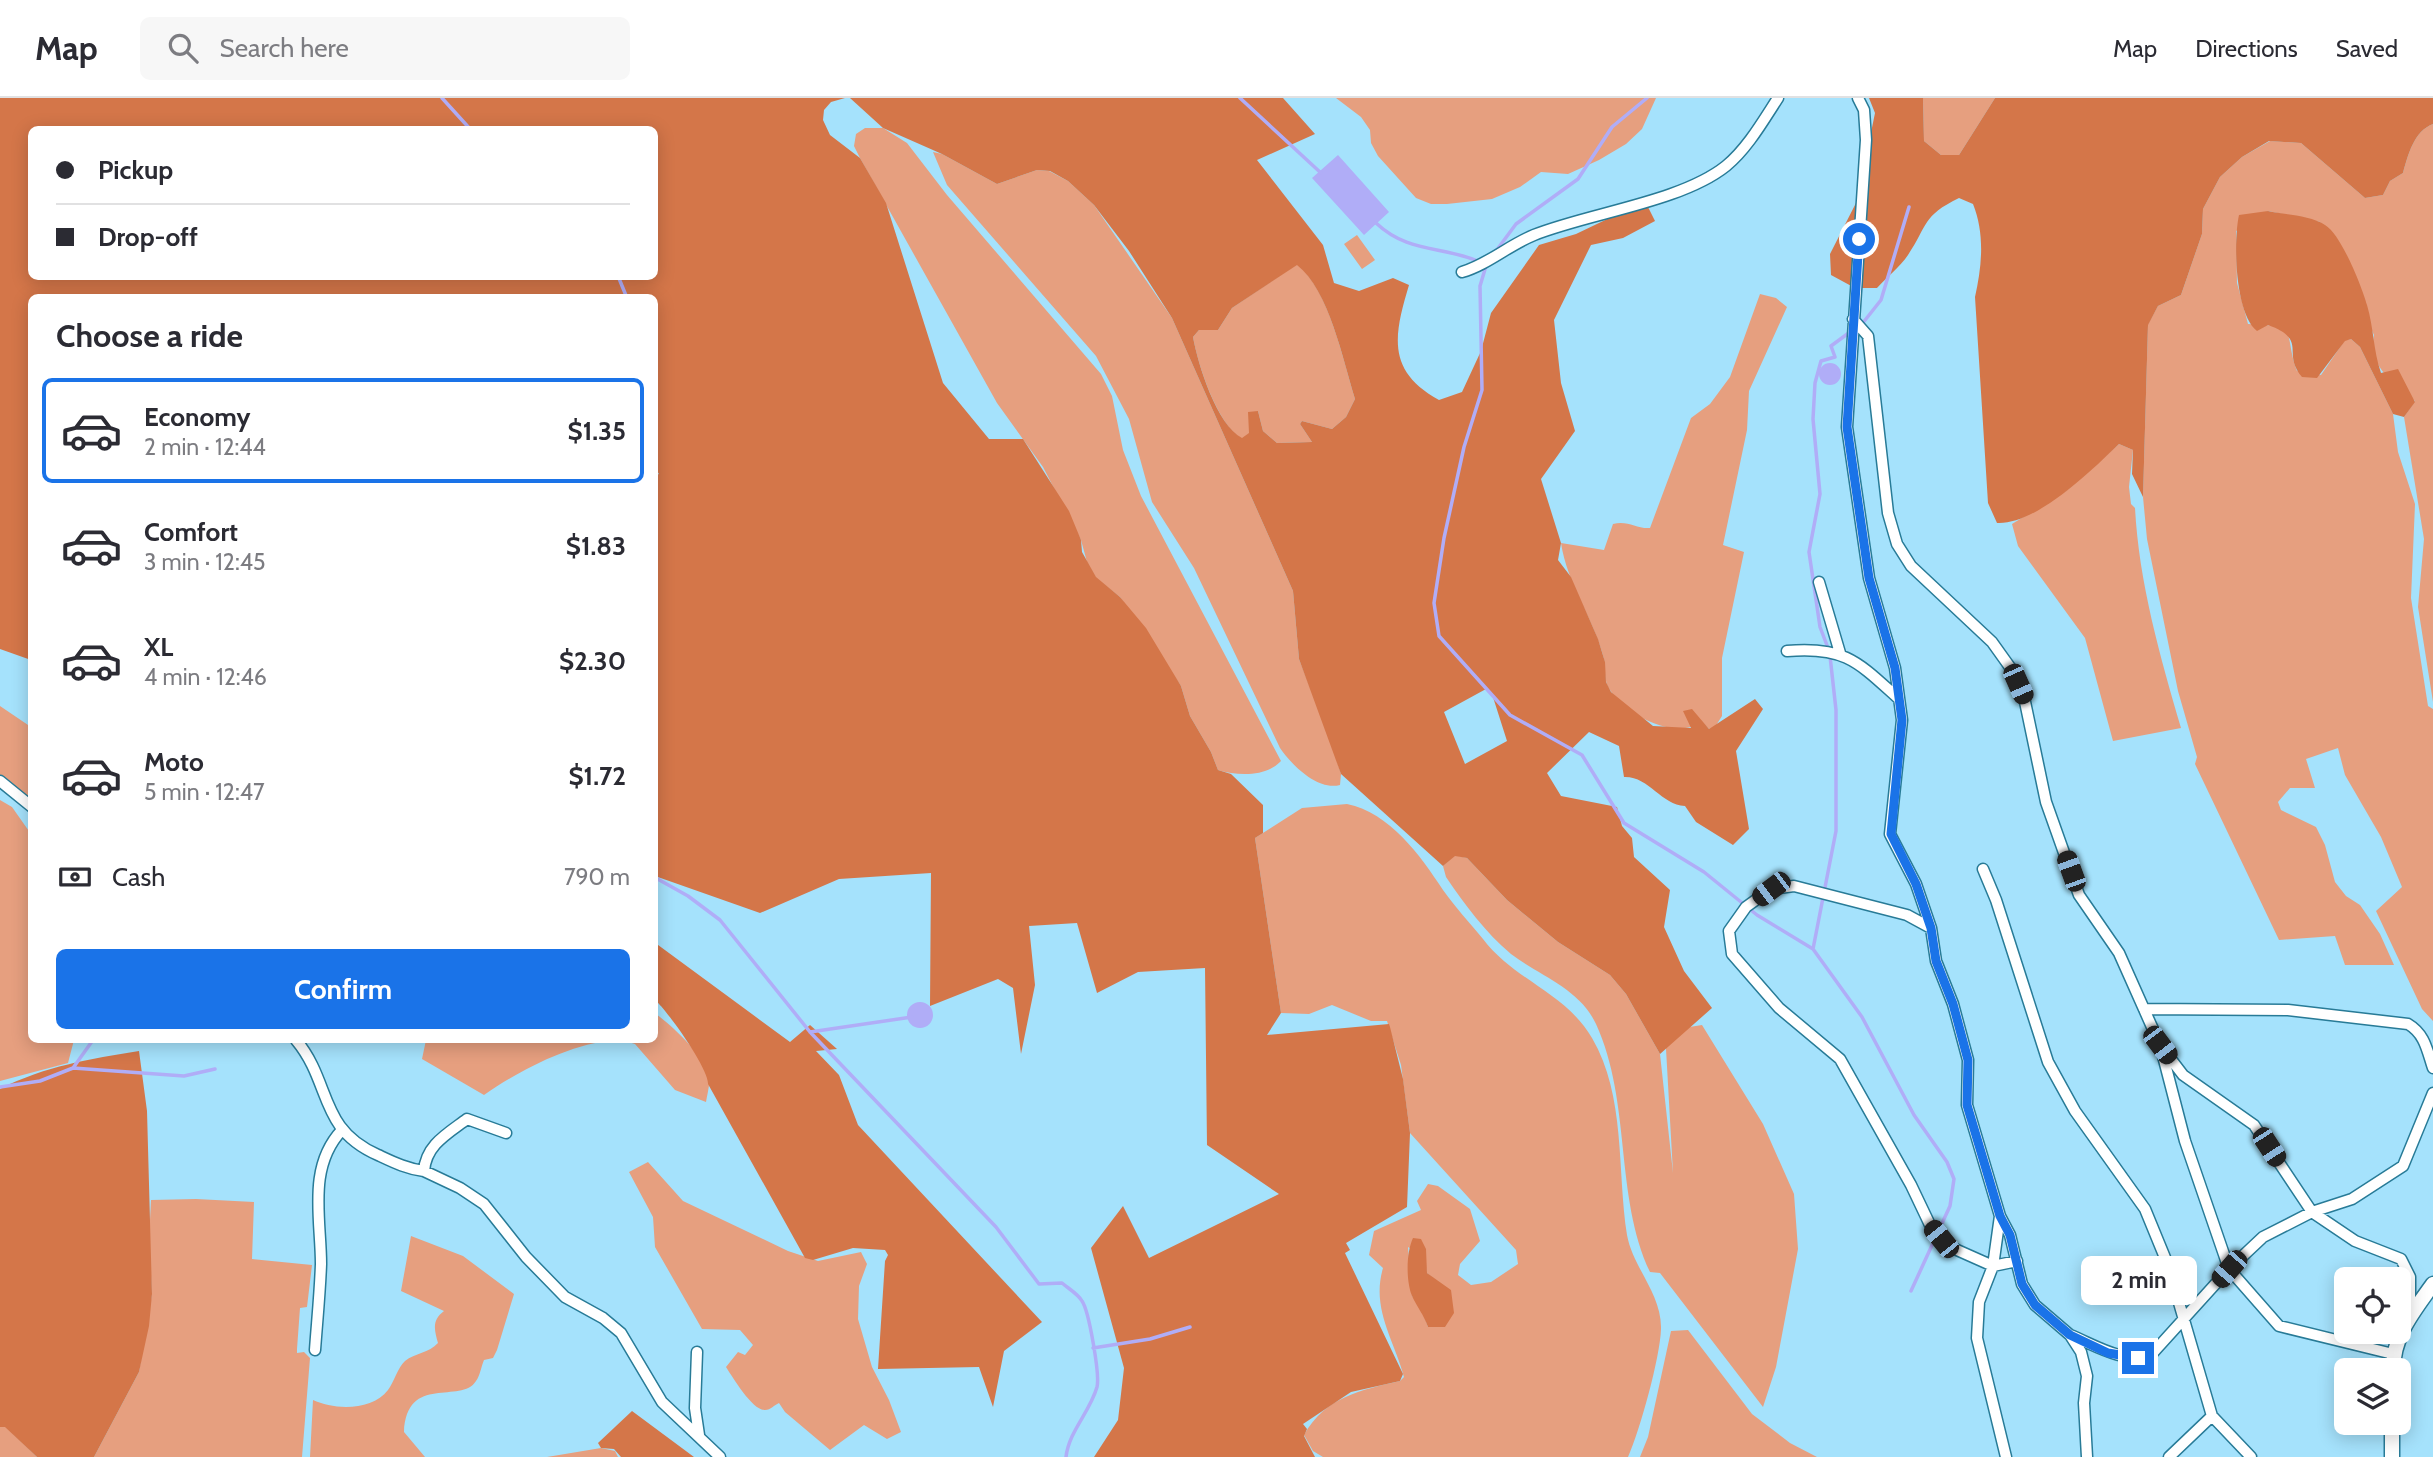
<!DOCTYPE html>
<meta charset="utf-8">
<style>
:root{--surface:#fff;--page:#f7f7f7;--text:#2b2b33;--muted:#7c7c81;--line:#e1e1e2;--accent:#1a73e8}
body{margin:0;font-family:Cabin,sans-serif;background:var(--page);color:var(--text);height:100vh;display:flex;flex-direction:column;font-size:26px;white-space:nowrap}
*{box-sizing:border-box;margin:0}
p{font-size:23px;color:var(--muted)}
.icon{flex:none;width:38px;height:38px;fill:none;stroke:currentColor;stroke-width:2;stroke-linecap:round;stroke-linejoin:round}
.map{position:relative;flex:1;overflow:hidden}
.drawer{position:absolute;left:28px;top:196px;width:630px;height:749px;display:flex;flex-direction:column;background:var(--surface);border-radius:10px;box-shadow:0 4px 18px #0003}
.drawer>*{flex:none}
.hud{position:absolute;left:28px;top:28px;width:630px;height:154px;border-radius:10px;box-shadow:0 4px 18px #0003;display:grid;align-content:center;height:154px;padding:0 28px;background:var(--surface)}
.tools{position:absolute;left:2334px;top:1169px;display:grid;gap:14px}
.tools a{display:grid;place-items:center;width:77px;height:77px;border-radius:10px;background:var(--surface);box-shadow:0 4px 18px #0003;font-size:35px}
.end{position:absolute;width:32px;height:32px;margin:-16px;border:9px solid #1a73e8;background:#fff;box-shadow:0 0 0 4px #fff}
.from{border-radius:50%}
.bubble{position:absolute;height:49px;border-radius:10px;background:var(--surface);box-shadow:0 4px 18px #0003;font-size:23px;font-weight:800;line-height:49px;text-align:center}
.car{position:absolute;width:21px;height:42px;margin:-21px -10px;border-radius:9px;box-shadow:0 0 5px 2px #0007;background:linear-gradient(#222 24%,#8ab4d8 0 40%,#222 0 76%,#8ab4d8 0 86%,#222 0)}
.hud b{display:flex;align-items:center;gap:24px;height:66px;font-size:26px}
.hud b+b{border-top:2px solid var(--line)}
.hud i{width:18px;height:18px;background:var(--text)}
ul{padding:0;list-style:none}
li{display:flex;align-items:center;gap:21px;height:105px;margin:0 14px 10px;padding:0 14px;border:4px solid transparent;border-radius:10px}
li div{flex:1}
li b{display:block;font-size:26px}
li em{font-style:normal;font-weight:800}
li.on{border-color:var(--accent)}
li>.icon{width:63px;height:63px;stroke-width:1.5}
h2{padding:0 28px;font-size:32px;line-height:84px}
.pay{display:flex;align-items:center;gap:18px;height:77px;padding:0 28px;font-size:26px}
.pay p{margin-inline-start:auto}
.primary-button{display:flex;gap:14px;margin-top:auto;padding:14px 28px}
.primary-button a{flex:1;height:80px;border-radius:10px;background:var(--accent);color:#fff;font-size:28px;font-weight:800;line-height:80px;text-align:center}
header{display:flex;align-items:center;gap:42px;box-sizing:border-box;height:98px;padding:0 35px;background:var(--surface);border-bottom:2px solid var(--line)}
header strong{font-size:33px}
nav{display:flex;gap:38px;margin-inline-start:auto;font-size:24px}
.search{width:490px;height:63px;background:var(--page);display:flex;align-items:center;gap:18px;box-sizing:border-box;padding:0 24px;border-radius:10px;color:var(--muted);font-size:26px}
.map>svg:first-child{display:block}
</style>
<header>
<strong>Map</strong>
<div class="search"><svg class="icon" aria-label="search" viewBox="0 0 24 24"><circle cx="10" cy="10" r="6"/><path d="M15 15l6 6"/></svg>Search here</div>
<nav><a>Map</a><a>Directions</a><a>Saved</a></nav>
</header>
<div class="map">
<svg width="2433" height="1359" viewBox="0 0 2433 1359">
<rect width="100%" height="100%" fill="#a5e2fc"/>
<!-- green -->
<path fill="#e69f7f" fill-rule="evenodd" d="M1336,0H1656L1642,31L1626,46L1599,62L1568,76L1541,74L1520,89L1492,101L1447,106H1431L1416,100L1378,58L1371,45L1370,32L1361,19Z
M1923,0H1995L1959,57H1941L1924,43Z
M2433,26V604L2418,509L2424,441L2404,319L2415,303C2393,285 2368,269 2374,237L2320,124L2268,113L2236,133L2237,185L2248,226C2302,227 2283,237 2297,273L2321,277L2345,242L2351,241L2360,249L2393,316L2398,354L2415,406L2411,500L2428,608L2433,611V923L2422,911L2376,813L2402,789L2381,739L2345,677L2338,650L2306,661L2315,690H2290L2278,704L2281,712L2316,729L2325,747L2335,784L2346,798L2360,807L2380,836L2394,867H2345L2335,838L2279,842L2195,666L2197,659L2178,593L2147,441L2143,399L2148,226L2158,208L2181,197L2202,136L2203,111L2220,79L2242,59L2270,43L2301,45L2365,100L2383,97L2390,83L2403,75C2408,57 2414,33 2433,26Z
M865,30H883L907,45L947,97L1101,276L1112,298L1123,352L1141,398L1281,663C1266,679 1238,678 1218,672L1211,654L1190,618L1181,588L1120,499L1096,480L1087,464L1081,442L1043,369L997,305L860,60L854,48L856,36Z
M933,54L942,56L997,86L1037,72L1049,73L1068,83L1094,107L1172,220L1293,493L1299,561L1330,641L1341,676L1340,687C1317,693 1291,666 1280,650L1194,470L1152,404L1129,321L1096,258L947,87Z
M1357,137L1375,162L1362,171L1344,146Z
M1297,166C1329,192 1343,262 1355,301L1346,319L1332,331L1302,323L1300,326L1312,344L1277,345L1263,333L1258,313L1250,335L1242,341C1217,326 1198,267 1193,239L1199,232H1218L1232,210Z
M1760,196L1776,200L1787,209L1749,293L1747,332L1723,447L1744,454L1722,560V618L1715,629L1709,631L1702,624C1674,642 1627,618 1610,592C1603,583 1606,571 1604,561C1594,521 1567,486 1561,445L1604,452L1613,426C1628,422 1636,431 1650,430L1691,320L1710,306L1730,279Z
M2119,346L2133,352L2129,389L2131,406L2135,410C2139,485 2160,558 2181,630L2113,643L2085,540L2018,448L2012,426L2066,393Z
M0,608L31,629V704L0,678Z
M0,702L12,709L31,736L32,942H74L68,965L0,983Z
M1347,706C1390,715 1420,757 1443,792C1455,809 1470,825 1483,841C1515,883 1565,894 1592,940C1626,998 1617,1073 1627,1137C1633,1170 1662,1196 1661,1231C1660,1260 1640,1332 1628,1359H1323L1313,1353L1304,1337C1325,1299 1361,1292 1400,1283L1404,1279C1394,1241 1371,1211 1383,1170L1369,1157L1374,1133L1421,1112L1417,1103L1428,1086L1438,1088L1470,1111L1480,1143L1460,1166L1458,1177L1471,1187L1491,1184L1518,1166L1516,1152L1410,1035L1401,967L1387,923H1371L1332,907L1309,916L1281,915L1255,740L1302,710ZM1408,1149L1424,1159L1427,1175L1436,1183L1428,1229L1422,1211L1412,1198Z
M1455,757L1467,760L1507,802L1558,844L1610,877L1626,896L1660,956L1673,1075L1665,933L1702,927L1763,1026L1794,1096L1798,1151L1776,1269L1763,1309L1660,1175L1650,1174C1614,1097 1632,1005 1596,926C1579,890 1541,879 1511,856C1485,834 1465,807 1446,779L1443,768Z
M655,915C674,930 703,955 709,981C710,987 707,997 706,1004L675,992L635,946L622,942H654Z
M426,942H614C570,946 520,972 484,997L422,961Z
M648,1064L683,1103L788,1153L818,1163L861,1154L867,1166L859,1188L858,1221L872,1269L889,1302L901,1334L887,1341L864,1327L830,1352L785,1314L779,1305C774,1307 771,1312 765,1312C753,1313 733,1280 726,1269L738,1254L745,1257L753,1247L740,1232L702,1231L655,1149L653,1119L629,1074Z
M196,1101L254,1104L252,1161L312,1167L307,1209L300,1210L297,1251V1255L304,1254L310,1260L302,1359H94L139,1274L152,1196L149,1141L151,1102Z
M411,1138L463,1158L514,1196L497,1252L493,1260L484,1262C481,1269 480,1278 476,1283C461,1307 407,1275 404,1334L425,1359H310L313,1302C334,1312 372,1313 388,1292C394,1284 398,1269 405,1263C415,1255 429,1255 438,1245C434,1231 432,1222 444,1213L401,1193Z
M1688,1232L1752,1316L1790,1345L1817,1359H1640L1648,1339L1671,1233Z
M5,1328L37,1359H0V1329Z
M601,1350L615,1353L618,1359H547Z"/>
<!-- forest -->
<path fill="#d47649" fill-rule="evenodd" d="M0,0H845L831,4L824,12L823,22L830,37L860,60L886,105L943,285L989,341H1023L1069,413L1081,442L1082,454L1096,479L1120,499L1146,530L1181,588L1190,618L1211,654L1218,672L1231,676L1263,707V735L1255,740L1281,915L1267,937L1389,926L1390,929L1403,981L1410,1035L1407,1109L1346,1145L1350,1152L1345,1155L1403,1276L1400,1283L1351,1294L1303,1326L1307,1331L1304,1338L1315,1359H1094L1118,1322L1124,1270L1091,1150L1123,1108L1149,1160L1279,1096L1207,1047L1205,870L1138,874L1097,895L1077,825L1029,828L1035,887L1021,956L1013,890L998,881L930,908L931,775L839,781L760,815L655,778L654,378L659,376L654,369V200H32L31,562L0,551ZM32,32H654V178H32Z
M850,0H1283L1315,36L1257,62L1323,147L1334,185L1359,193L1393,180L1409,187C1394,237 1386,273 1439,302L1462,294L1481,253L1491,215L1539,147L1576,136L1645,103L1655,123L1623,140L1591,147L1554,222L1561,285L1575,333L1541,381L1561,445L1558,462L1571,479L1598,541L1605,564L1606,584L1611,594L1653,628L1691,630L1683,613L1692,611L1709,631L1755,601L1763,611L1736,653L1749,731L1733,747L1696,724L1685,708C1661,707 1649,678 1624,679L1619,648L1589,634L1547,675L1561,698L1617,709L1622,728L1632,740L1634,759L1670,792L1664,829L1684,873L1712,910L1660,956L1626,896L1610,877L1558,844L1507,802L1467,760L1455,758L1443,768L1341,676L1299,561L1293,493L1172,220L1129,153L1094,107L1068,83L1050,73L1037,72L997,86L942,56L883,30ZM1297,167C1329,192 1343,262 1355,301L1346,319L1332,331L1302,323L1300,326L1312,344L1277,345L1263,333L1258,313L1248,314L1249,335L1242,340C1217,327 1198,267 1193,239L1199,232H1218L1232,210ZM1486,591L1492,596L1507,643L1465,666L1444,614Z
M1869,0H1923L1924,43L1941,57H1959L1995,0H2433V26C2414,33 2408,57 2403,75L2390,83L2383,97L2365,100L2301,45L2269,43L2242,59L2220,79L2203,111L2202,136L2181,197L2158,208L2148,227L2143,399L2132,376L2133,352L2119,346C2091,373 2036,427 1997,425L1988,405L1975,199C1982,168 1985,136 1973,106L1959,100C1922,118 1928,127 1908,157C1900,169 1886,180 1877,190H1855L1831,177L1830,156L1857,103L1875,15Z
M2268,113C2285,117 2310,117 2325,127C2341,136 2362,189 2367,207C2374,231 2373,251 2381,275L2398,271L2415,304L2404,319L2393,316L2360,249L2351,241L2345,243L2317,280L2302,279C2281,254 2309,242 2268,227L2257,233C2235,216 2233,144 2239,117Z
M654,844L790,944L810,927L837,951L816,953L839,977L858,1027L1042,1224L1004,1253L993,1309L979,1269L878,1271L885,1163L888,1157L885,1152L853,1150L813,1162L805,1160L708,986C709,971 667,912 655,902Z
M139,953L147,1013L152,1196L149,1228L139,1274L94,1359H37L5,1329H0V991C45,968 90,961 139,953Z
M1413,1140L1421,1141L1426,1151L1427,1175L1451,1192L1454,1215L1445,1229H1428C1424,1217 1417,1209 1412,1198C1406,1183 1406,1155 1413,1140Z
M632,1313L694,1359H621L614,1351L601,1350L598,1345Z"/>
<!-- water -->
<path fill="#b0adf7" d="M1338,57L1389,114L1364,137L1312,80Z
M1819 276a11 11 0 1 1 22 0a11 11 0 1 1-22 0Z
M907 917a13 13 0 1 1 26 0a13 13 0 1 1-26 0Z"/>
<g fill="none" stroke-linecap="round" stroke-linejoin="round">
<!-- stream -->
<path stroke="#b0adf7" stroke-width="3.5" d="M442,0L471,32
M1240,0L1321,75
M1376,125C1409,156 1442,147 1480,164
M1496,153L1516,126L1578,81L1612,29L1647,0
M1486,168L1480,188L1482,292L1464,349L1444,440L1434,505L1439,538L1510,617L1582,657L1624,725L1704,774L1757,817L1813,851L1862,919L1914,1017L1947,1064L1954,1081L1950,1108L1911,1193
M618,178L627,200
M1862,226L1881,202L1909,109
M1828,550L1820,529L1809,454L1820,396L1813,321L1815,285L1821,263L1835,259L1831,248L1850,234
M654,779L688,798L720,822L810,934L996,1129L1039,1186L1062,1185C1069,1191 1078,1196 1082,1203C1089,1213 1100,1277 1097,1289C1090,1314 1069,1333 1066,1359
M1813,851L1836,733V612L1830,558
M810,934L912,919
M73,970L184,978L215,971
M0,989L40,983L73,970L93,942
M1093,1250L1150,1241L1190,1229"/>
<!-- minor casing -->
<g stroke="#287b97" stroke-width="13">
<path id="minor" d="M1858,0L1864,12L1866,42L1847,329L1869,480L1895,570L1902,622L1890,736L1916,786L1931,830L1936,863L1953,906L1968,962L1967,1007L2000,1118L2010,1137L2022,1186L2035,1207L2070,1237L2081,1254L2087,1278L2084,1305L2087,1359
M1462,174C1487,167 1509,147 1534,137C1589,115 1681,104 1726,68C1747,51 1763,23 1778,0
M1853,221L1868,238L1888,415L1897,446L1911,468L1992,544L2012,572L2024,599L2046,704L2079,797L2119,855L2160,947L2183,977L2254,1027L2312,1114L2355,1143L2401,1161L2410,1179V1219
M1819,484L1840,555
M1787,553C1845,548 1858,564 1899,601
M0,683L32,709
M1983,771L1996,802L2048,964L2075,1013L2145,1111L2168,1167L2212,1318L2251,1359
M1931,830L1907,817L1794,788L1771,791L1746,809L1729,833L1732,856L1779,910L1840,961L1911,1087L1931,1129L1941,1141L1957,1152L1993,1168L2017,1163
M2144,911L2288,912L2408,926C2425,936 2427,952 2433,970
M296,942C332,985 318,1031 378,1057C393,1064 407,1071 424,1073
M2162,954L2185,1043L2229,1171L2279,1228L2393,1256
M506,1035L467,1021C447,1036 426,1047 424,1073L460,1090L484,1106L526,1159L565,1199L603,1220L621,1235L662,1304L720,1359
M2000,1118L1993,1168L1979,1204L1977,1240L2006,1359
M2070,1237C2097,1248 2121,1265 2151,1257L2229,1171L2263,1139L2312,1114L2352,1101L2403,1068L2433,995
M315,1252C317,1224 320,1195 321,1166C321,1121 307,1069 342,1032
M697,1254L695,1310L699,1337
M2169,1359L2212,1318"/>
</g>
<!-- tertiary casing -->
<g stroke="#287b97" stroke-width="17">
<path id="tertiary" d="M2393,1272C2393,1237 2414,1213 2433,1186
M2392,1359V1325"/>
</g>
<!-- minor -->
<use href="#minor" stroke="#fff" stroke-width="10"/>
<!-- tertiary -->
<use href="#tertiary" stroke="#fff" stroke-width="14"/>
</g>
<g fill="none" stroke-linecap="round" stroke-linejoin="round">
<!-- route -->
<path stroke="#1a73e8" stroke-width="9" d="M1859,141L1847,329L1869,480L1895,570L1902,622L1891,736L1916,786L1931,830L1936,863L1953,906L1968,962L1967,1007L2000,1118L2010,1137L2022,1186L2035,1207L2070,1237L2108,1255L2138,1260"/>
</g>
</svg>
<div class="tools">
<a><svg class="icon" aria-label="locate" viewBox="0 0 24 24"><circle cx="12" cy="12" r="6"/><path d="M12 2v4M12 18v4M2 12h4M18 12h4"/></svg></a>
<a><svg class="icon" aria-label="layers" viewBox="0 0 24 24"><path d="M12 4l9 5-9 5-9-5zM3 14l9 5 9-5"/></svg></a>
</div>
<i class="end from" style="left:1859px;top:141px"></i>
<i class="end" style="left:2138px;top:1260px"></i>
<div class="bubble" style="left:2081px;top:1158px;width:116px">2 min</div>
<i class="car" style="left:2018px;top:586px;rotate:156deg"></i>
<i class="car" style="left:2071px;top:773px;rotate:340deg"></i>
<i class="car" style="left:1771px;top:791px;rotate:233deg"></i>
<i class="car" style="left:2160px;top:947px;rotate:143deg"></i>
<i class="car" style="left:2269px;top:1049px;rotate:147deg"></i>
<i class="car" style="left:1941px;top:1141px;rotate:321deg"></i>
<i class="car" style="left:2229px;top:1171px;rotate:221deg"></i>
<div class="hud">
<b><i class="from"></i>Pickup</b>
<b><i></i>Drop-off</b>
</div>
<section class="drawer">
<h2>Choose a ride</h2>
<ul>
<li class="on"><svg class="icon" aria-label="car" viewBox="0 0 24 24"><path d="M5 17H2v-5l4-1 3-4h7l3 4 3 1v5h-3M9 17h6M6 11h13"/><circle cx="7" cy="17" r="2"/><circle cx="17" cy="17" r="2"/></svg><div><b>Economy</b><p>2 min · 12:44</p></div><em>$1.35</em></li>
<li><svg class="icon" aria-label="car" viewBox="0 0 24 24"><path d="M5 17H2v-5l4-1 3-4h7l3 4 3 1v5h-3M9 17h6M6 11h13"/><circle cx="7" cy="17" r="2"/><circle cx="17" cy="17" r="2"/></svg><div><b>Comfort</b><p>3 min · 12:45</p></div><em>$1.83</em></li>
<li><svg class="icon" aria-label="car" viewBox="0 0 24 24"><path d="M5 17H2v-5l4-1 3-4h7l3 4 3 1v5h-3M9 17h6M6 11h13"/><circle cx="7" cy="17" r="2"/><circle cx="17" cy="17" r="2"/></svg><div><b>XL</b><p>4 min · 12:46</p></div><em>$2.30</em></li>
<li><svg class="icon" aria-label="car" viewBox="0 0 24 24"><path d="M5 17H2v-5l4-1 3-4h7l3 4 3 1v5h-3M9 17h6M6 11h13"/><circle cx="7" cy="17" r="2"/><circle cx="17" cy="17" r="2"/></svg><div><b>Moto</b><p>5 min · 12:47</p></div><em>$1.72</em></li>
</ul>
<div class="pay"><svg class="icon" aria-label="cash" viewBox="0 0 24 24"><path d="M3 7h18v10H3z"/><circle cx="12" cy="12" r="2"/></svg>Cash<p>790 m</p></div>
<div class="primary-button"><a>Confirm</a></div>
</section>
</div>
